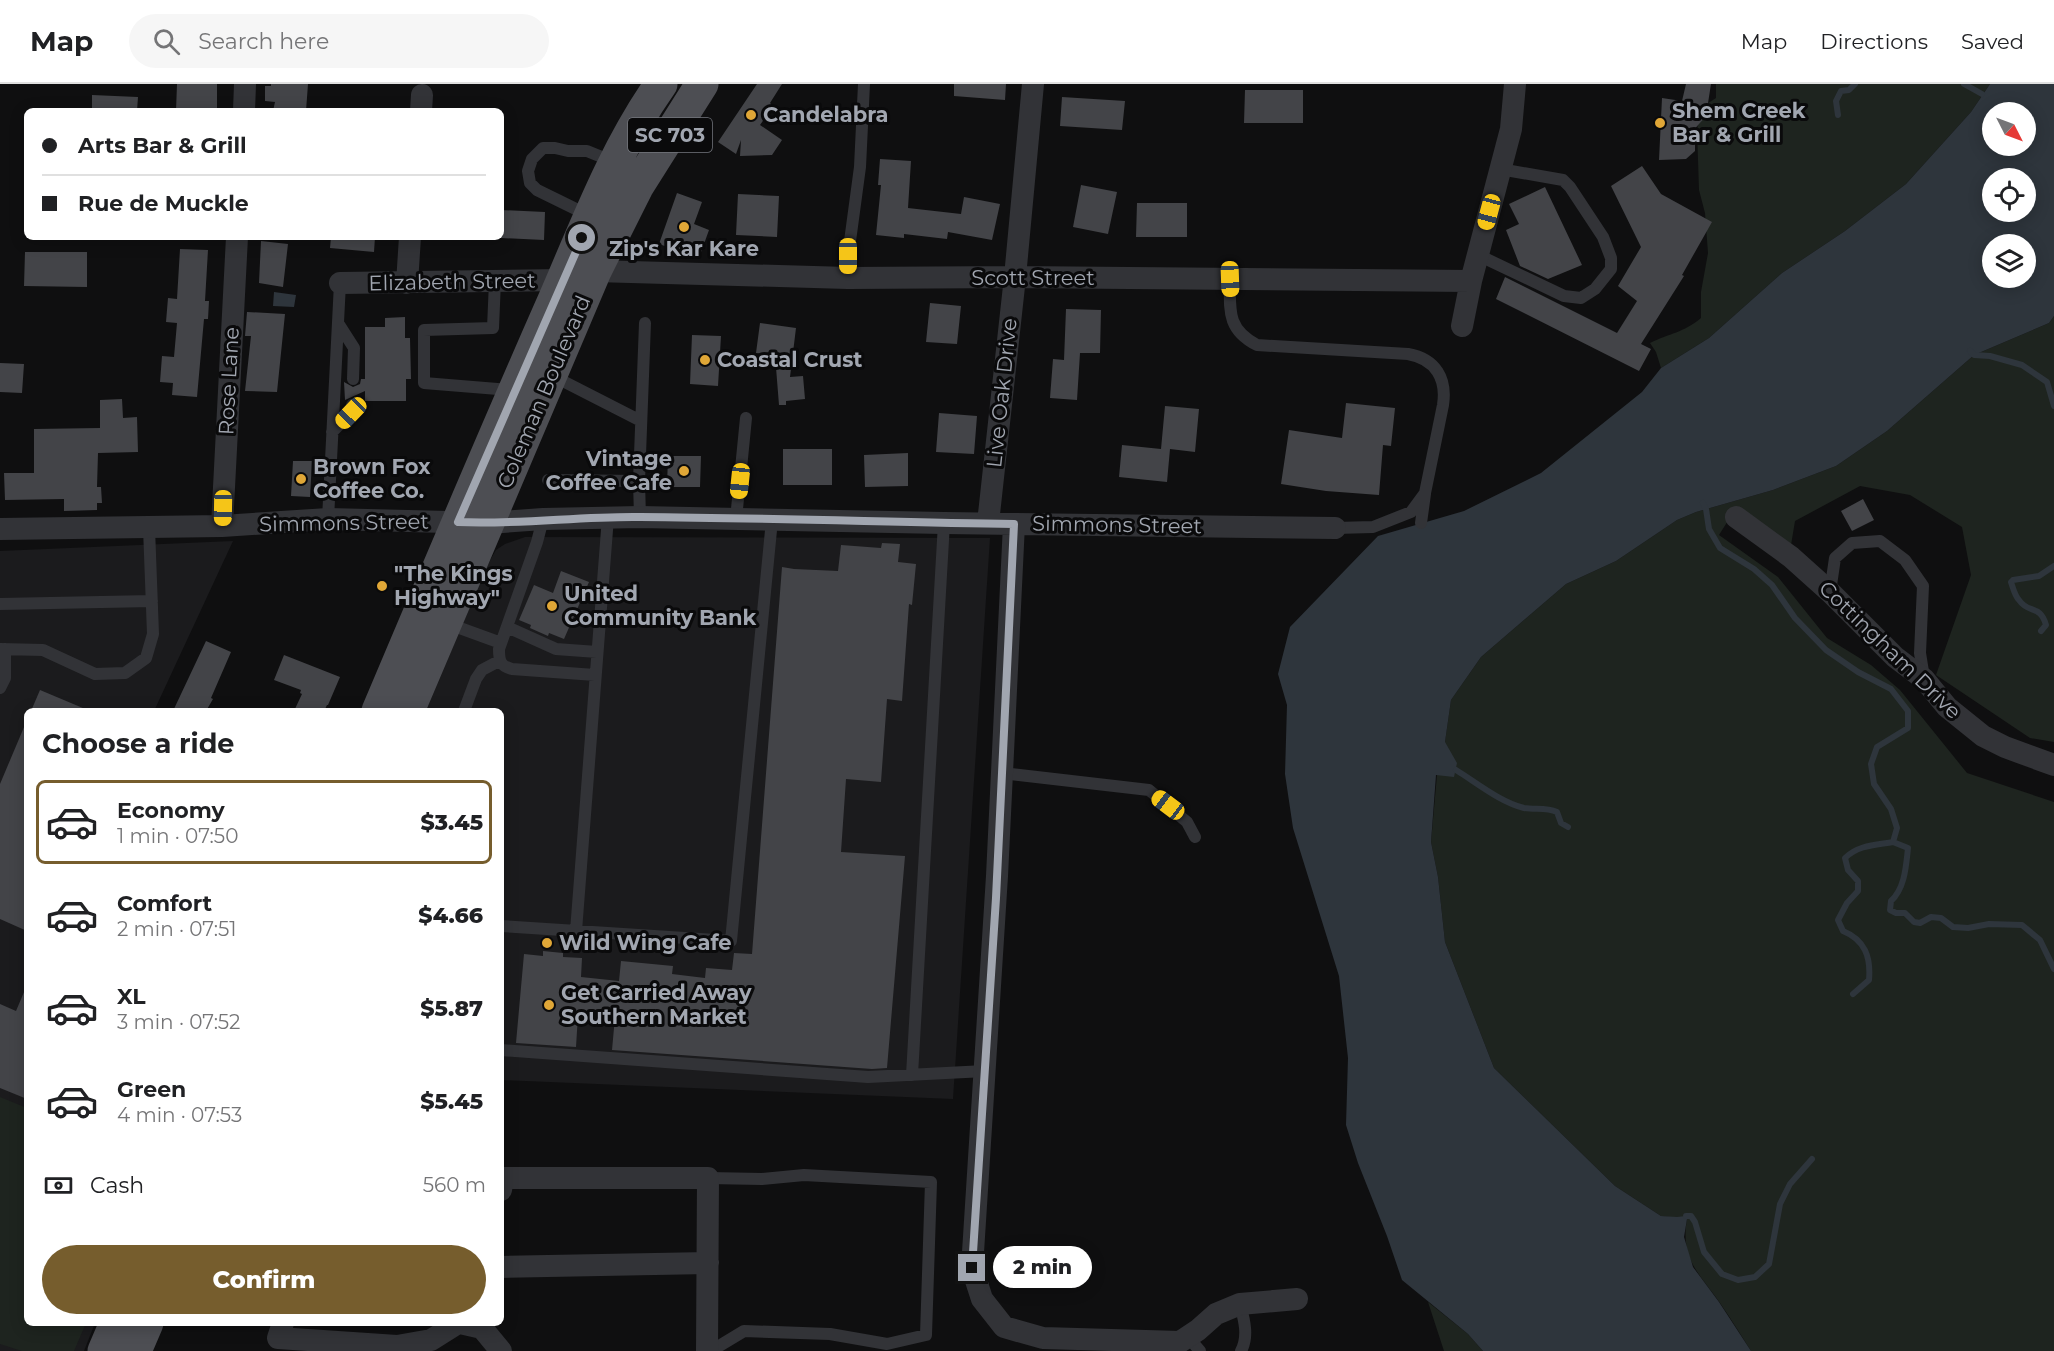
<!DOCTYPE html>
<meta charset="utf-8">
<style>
:root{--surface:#fff;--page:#f6f6f6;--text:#202124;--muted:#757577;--line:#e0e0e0;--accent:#765d2d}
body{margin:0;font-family:Montserrat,sans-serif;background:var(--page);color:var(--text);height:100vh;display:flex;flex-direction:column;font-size:22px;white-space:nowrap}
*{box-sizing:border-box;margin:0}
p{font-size:20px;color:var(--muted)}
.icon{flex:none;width:33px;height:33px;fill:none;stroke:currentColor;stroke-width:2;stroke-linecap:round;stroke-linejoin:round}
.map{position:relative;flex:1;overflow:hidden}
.side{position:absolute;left:24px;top:624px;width:480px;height:618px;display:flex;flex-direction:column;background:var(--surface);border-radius:9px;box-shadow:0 3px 15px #0003}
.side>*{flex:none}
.guide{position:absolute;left:24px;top:24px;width:480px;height:132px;border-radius:9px;box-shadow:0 3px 15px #0003;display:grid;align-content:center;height:132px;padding:0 18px;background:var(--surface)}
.needle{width:39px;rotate:132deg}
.fabs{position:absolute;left:1982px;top:18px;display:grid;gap:12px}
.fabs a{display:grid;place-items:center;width:54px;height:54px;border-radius:50%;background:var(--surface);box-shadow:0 3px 15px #0003;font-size:30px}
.end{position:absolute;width:27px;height:27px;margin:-14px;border:8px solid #a1a6b0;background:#111;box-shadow:0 0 0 3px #111}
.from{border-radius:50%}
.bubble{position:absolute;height:42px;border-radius:21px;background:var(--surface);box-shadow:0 3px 15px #0003;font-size:20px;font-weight:800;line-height:42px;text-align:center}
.car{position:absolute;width:18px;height:36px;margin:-18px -9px;border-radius:8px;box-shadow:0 0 4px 2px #0007;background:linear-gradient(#f5c518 24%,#345 0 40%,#f5c518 0 76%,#345 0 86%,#f5c518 0)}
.guide b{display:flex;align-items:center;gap:21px;height:57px;font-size:22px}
.guide b+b{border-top:2px solid var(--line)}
.guide i{width:15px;height:15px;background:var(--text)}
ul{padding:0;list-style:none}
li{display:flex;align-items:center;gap:18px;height:84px;margin:0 12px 9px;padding:0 6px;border:3px solid transparent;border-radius:9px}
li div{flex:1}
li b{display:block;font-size:22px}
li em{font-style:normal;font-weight:800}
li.on{border-color:var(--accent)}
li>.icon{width:54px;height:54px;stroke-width:1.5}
h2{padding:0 18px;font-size:27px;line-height:72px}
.pay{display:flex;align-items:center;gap:15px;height:66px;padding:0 18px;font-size:22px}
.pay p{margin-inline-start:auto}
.button{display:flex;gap:12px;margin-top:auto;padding:12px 18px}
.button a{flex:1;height:69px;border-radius:36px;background:var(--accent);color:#fff;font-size:24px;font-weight:800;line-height:69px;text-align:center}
header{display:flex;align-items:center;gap:36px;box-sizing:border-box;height:84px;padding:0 30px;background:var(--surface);border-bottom:2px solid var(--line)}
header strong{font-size:28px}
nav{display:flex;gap:33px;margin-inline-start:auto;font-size:21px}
.search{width:420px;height:54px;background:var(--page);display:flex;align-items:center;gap:15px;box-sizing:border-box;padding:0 21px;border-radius:33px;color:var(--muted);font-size:22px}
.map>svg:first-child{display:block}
</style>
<header>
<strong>Map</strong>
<div class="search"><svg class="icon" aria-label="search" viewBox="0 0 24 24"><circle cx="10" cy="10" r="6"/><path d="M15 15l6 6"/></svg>Search here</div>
<nav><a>Map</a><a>Directions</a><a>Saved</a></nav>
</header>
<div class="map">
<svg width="2054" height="1267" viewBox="0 0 2054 1267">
<rect width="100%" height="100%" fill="#0f0f10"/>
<!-- built -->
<path fill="#1b1b1d" d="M525,453L990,454L953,1015L501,996V627H426L488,480L496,466L505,460Z
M233,457L154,627H27V1239H95L84,1267H0V467Z"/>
<!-- green -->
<path fill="#1e241f" d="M1716,0H1990L1971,28L1906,100L1845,147L1782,189L1709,254L1661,284L1656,268L1650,259C1670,249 1683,249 1701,234V208L1708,169L1705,129L1699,106L1697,45L1702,23L1716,14Z
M2054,232V658L2030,654L1936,591L1971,491L1962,443L1910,411L1860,402L1795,437L1791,461L1736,424L1719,451L1778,493L1827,554L1871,581L1900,606L1967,689L2054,718V1267H1751C1741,1251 1731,1235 1720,1219C1699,1189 1680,1175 1687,1135L1661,1132L1615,1102L1494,984L1445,858L1438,793L1431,758L1437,691L1445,658L1451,616L1481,573L1566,500L1616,477L1677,436L1696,428L1773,406L1836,382L1887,347L1974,271L2049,239Z
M0,1013L27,1024V1239H86L74,1267H22L0,1260Z
M1428,1218L1468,1250L1483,1267H1444Z"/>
<!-- water -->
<path fill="#2e353c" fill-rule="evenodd" d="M1990,0H2054V232L2049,239L1974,271L1887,347L1836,382L1773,406L1696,428L1677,436L1616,477L1566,500L1481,573L1451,616L1445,658L1457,679L1454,693L1436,691L1431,758L1438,793L1445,858L1494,984L1615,1102L1661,1132L1677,1133L1686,1132L1687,1135L1684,1153L1693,1183L1719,1218L1751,1267H1483L1468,1250L1402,1196L1387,1152L1358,1079L1346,1041L1348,974L1339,892L1293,744L1285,690L1287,621L1278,590L1290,543L1378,452L1464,427L1541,389L1642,308L1661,284L1709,254L1782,189L1845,147L1906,100L1971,28ZM1992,28H2025V62H1992ZM1992,94H2025V128H1992ZM1992,160H2025V194H1992Z
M274,208L296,211L294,223L273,222Z"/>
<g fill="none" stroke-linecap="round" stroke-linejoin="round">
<!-- stream -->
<path stroke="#2e353c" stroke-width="6" d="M1964,0L1982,10
M1838,31L1836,17L1841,7L1849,6L1855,0
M1970,267L1974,271L1990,272L2022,281L2047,298L2054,322
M1703,419L1706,425L1709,445L1720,464L1754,485L1772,501L1795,534L1826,566L1858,588L1891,605L1908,627V644L1877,663L1871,680L1874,700L1891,725L1897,744L1893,758L1908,764C1906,782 1905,804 1891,817L1890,826L1896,829H1905L1914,838L1920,839L1931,833L1941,834L1953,843L1968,844L1989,840L2022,841L2040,856L2054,885
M2041,547L2046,541C2040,520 2028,530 2019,516C2015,512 2013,504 2011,498L2013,496L2039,492L2054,482
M1456,686C1477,699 1500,718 1524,724C1535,726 1546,723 1557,728L1561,739L1568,743
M1853,910L1869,896C1871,873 1865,856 1843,847L1838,836L1847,819L1858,807V797L1848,786L1845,774C1858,761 1876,761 1893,758
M1686,1132H1691L1695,1138L1704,1168L1722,1190L1738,1196L1755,1193L1769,1180L1780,1120L1790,1100L1812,1075"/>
</g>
<!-- building -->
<path fill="#434448" d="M177,0H217V27H176Z
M271,0H308L306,27H273L275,18L265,17V2H271Z
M757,0H782L770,19L773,22L760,41L782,56L772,71L740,72L741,56L736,70L718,58Z
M954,0H1006L1005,16L954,12Z
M1686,0H1711L1706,32L1692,48L1695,55V67L1686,75L1659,76L1662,14L1682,17Z
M1245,6H1303V39H1244Z
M92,11L138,13L137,27H92Z
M1062,13L1125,17L1122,46L1060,42Z
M880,75L911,77L908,124L961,130L964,113L1000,120L992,156L948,148L947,155L904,150V154L876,151L881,101H878Z
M1642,82L1661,110L1712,138L1682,191L1684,192L1641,260L1651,265L1639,287L1496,215L1505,193L1617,249L1637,217L1618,202L1641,163L1611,102Z
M1081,101L1117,108L1108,150L1073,143Z
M1545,103L1582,181L1548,195L1520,182L1506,146L1519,140L1509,120Z
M677,109L702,118L694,140L709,146L699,174L659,160Z
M738,110L779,112L777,153L736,151Z
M1137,119H1187V153H1136Z
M501,126L545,128L544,156L501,154Z
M331,153H375L374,168L330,164Z
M261,157L288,160L283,203L259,199Z
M180,165L208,166L205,217H209L208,235H204L197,313L172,311L173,299L160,298L162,272L174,273L177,239L166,238L168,214L177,215Z
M25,168H87V203L24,202Z
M930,219L961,222L957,260L926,258Z
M1066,225L1101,226L1100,269H1080L1077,316L1050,314L1053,275L1064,276Z
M247,228L285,230L277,308L245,307L251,252H245Z
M405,233V254H410L411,295H406V317H365V307L345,316L344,298L353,303L360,300L361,295H365V243H385V234Z
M760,239L796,244L790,293L803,292L805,315L786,317V321H779L775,271L756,269Z
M692,251L721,252L718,302L690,300Z
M0,279L24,280L22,309L0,308Z
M122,315L123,334L137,333L138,368L98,369L97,403H101L102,419H97V426L64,427V415L5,416L4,389H34V345L100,344V316Z
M1346,319L1395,324L1391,362L1383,361L1379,411L1326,407L1281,400L1289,346L1342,354Z
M1165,322L1199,325L1195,368L1170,365L1167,398L1119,393L1122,361L1161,365Z
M939,329L977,332L974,370L936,368Z
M783,365H832V401H783Z
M908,369V402L865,403L864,371Z
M668,372H701L700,403H667Z
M293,377H312L310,413L291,412Z
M1863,415L1874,436L1852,447L1841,427Z
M882,459L900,460L898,478L916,480L912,521L909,520L902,617L887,615L881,698L846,695L841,768L905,772L887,984L872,985L612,966L615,933L578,931L576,963L516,959L524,870L543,872V867L563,869V873L582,874L581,893L619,897L621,877L673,882L672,890L705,894L706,884L732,886L734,869L752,870L782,483L794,485L838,487L841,461L881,464Z
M561,487L589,498L564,555L549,549L548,552L530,544L531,541L519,536L534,501L553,509Z
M206,557L231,568L211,614L213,615L206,627H173Z
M284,571L340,593L328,621H327L324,627H294L302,610L300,609L301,606L274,596Z
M40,606L90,627H31Z
M27,636V847L0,835V700Z
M27,901V1015L0,1004V920L16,927Z"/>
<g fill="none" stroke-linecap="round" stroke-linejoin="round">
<!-- lane -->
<path stroke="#323337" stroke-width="12" d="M588,131L537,106L530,99L528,87L532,75L543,64H555L568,67H587L614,78
M1478,171L1564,212L1581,214L1595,205L1611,185V174L1603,153L1570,103L1563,96L1500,85
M848,194V172L860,83L864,0
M1230,195C1230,225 1226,245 1257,261L1408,270C1436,275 1447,295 1443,321L1425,409L1411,428L1373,443L1335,444
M495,197L493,244L424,246V299L511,306
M338,239L354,264L353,295
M551,291L641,337
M332,348L351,329L352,321
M548,396L639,397
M640,433L639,397L645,239
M328,435L340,199
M543,435L537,458L499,565C499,577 500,582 512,585L595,591
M736,435L746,334
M1421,439L1425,410
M1830,508L1835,474L1852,459L1880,457L1905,476L1923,502L1920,569L1924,594
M0,520L152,517
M446,539L501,559
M507,543L556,565L597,568
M0,565L43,566L95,590L125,589L146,574L153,550L149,444
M0,604L5,594V565
M464,627L476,595L482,586L499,577
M1002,689L1149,706L1187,738L1195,753
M501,842L731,857L772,436
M576,847L608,433
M501,966L868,993L985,987
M912,991L944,439
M708,1094L762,1095L804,1091L931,1098L926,1251L887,1260L830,1250L744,1247L711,1267
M1240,1220C1244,1235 1249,1252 1241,1267
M1188,1253L1200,1267"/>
<!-- street -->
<path stroke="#323337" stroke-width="22" d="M244,27L245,0
M421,27L422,11
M595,187L848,194L1015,193L1471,197
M340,199L563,196
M407,199L410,153
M1462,242L1471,197L1511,45L1515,0
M1736,433L1791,473L1830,508L1895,573L1924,595L1947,623L1983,652L2005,663L2054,681
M988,439L1015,193L1033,0
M1014,440L997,792L972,1184L982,1215L1004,1243L1043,1254L1180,1258L1198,1246L1216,1230L1240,1220L1297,1215
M222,442L237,153
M0,445L222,442L328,435L488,439L543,435L640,433L944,439L1335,444
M501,1106L503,1094H708L707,1267
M501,1183L708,1179
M283,1239L278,1254L397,1262L431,1256L458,1239
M460,1239L482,1244L501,1267"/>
<!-- primary -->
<path stroke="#4d4e53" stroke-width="33" d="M378,627C435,492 492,357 551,223C584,148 613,68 661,0
M408,627L595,187L637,103L702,0
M104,1267L116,1239
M135,1267L147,1239"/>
</g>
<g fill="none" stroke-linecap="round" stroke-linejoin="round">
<!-- route -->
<path stroke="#a1a6b0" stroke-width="8" d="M582,154L458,438C519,441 580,432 640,433C765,434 889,438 1014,440L996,814L972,1184"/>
</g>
<!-- markers -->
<g fill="#e0a737" stroke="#0a0a0b" stroke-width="2">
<circle cx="751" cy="31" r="6"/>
<circle cx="1660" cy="39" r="6"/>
<circle cx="684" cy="143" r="6"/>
<circle cx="705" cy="276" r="6"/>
<circle cx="684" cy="387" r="6"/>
<circle cx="301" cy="395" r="6"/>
<circle cx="382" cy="502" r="6"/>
<circle cx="552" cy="522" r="6"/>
<circle cx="547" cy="859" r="6"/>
<circle cx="549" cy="921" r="6"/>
</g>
<g text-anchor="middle" stroke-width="6" stroke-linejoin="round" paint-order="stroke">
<!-- shield labels -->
<rect fill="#0a0a0b" stroke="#74777e" stroke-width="1.5" x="628" y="34" width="84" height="34" rx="4.5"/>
<g font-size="20" font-weight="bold" fill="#a1a6b0">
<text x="670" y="58">SC 703</text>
</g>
<!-- poi labels -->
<g font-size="21" font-weight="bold" fill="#a1a6b0" stroke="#0a0a0b" text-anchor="start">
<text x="1672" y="34">Shem Creek<tspan x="1672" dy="24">Bar &amp; Grill</tspan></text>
<text x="763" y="38">Candelabra</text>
<text x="684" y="172" text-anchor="middle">Zip's Kar Kare</text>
<text x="717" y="283">Coastal Crust</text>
<text x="672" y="382" text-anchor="end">Vintage<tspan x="672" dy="24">Coffee Cafe</tspan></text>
<text x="313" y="390">Brown Fox<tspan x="313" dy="24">Coffee Co.</tspan></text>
<text x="394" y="497">"The Kings<tspan x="394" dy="24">Highway"</tspan></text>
<text x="564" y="517">United<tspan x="564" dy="24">Community Bank</tspan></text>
<text x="559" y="866">Wild Wing Cafe</text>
<text x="561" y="916">Get Carried Away<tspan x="561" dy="24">Southern Market</tspan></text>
</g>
<!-- street labels -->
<g font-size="21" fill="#a1a6b0" stroke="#0a0a0b">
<text x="1033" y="201">Scott Street</text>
<text transform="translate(452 198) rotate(-1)" y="7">Elizabeth Street</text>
<text transform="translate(229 297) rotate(-87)" y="7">Rose Lane</text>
<text transform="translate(544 308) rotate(-67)" y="7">Coleman Boulevard</text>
<text transform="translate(1002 309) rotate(-84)" y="7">Live Oak Drive</text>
<text transform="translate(344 439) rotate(-1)" y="7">Simmons Street</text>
<text transform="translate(1117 441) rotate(1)" y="7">Simmons Street</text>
<text transform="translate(1890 566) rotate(44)" y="7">Cottingham Drive</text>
</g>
</g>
</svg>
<div class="fabs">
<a><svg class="needle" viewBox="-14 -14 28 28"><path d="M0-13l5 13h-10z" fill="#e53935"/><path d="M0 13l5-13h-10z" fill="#757577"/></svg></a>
<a><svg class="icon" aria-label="locate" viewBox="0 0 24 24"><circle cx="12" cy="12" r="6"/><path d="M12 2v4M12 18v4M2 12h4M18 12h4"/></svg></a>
<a><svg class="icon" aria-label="layers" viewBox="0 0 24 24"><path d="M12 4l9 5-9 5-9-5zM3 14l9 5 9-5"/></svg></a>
</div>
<i class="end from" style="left:582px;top:154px"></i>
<i class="end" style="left:972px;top:1184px"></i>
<div class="bubble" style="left:993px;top:1162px;width:99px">2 min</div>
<i class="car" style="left:1489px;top:128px;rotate:195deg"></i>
<i class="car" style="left:848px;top:172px;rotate:180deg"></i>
<i class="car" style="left:1230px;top:195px;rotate:178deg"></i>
<i class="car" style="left:351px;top:329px;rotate:224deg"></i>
<i class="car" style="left:740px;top:397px;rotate:186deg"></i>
<i class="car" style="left:223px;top:424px;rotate:181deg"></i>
<i class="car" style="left:1168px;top:721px;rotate:307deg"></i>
<div class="guide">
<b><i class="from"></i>Arts Bar &amp; Grill</b>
<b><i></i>Rue de Muckle</b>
</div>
<section class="side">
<h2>Choose a ride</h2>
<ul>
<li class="on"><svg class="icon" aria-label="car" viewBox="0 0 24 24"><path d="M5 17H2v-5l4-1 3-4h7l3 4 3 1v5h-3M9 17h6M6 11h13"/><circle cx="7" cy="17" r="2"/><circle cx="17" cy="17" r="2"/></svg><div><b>Economy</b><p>1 min · 07:50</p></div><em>$3.45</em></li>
<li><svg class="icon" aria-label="car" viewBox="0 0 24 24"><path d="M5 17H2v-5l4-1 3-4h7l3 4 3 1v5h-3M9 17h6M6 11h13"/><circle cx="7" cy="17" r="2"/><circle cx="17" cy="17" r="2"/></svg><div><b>Comfort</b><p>2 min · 07:51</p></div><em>$4.66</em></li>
<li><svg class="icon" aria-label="car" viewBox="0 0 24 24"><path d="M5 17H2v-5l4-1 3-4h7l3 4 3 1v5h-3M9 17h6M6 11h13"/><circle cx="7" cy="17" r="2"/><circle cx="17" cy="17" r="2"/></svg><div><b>XL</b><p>3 min · 07:52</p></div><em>$5.87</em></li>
<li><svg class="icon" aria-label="car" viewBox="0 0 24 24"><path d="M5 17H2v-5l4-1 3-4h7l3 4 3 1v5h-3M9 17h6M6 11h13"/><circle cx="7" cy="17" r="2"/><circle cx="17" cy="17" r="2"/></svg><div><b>Green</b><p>4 min · 07:53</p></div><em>$5.45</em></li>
</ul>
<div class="pay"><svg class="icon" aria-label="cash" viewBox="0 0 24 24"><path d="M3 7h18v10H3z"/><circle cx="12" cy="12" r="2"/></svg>Cash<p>560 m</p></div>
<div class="button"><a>Confirm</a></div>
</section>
</div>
